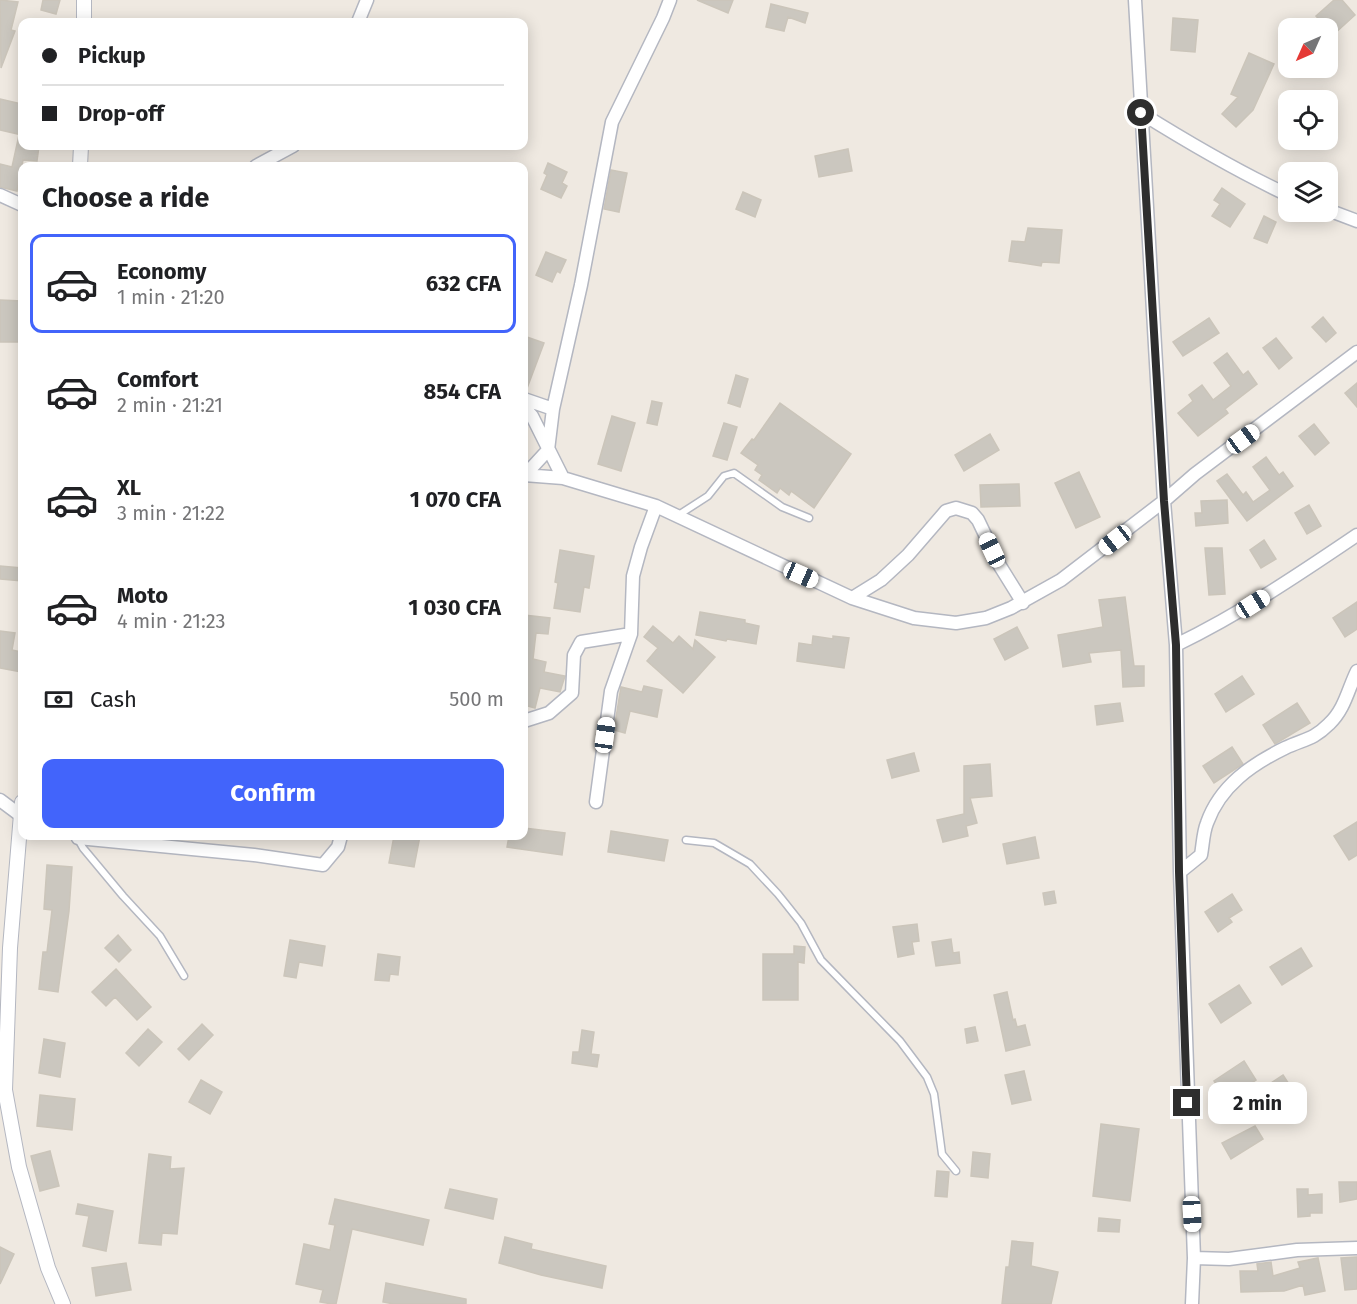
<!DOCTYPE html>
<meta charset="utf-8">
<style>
:root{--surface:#fff;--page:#f6f6f6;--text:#202124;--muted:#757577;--line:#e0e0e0;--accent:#4264fb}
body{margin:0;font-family:"Fira Sans",sans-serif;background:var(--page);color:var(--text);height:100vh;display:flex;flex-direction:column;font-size:22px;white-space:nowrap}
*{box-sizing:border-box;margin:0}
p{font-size:20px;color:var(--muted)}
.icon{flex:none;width:33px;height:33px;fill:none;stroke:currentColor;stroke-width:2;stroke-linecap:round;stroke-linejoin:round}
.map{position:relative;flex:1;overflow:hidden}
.details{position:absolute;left:18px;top:162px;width:510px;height:678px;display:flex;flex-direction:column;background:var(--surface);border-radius:12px;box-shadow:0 3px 15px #0003}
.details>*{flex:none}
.top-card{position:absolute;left:18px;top:18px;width:510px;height:132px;border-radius:12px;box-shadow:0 3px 15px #0003;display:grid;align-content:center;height:132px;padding:0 24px;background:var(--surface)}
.needle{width:39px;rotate:225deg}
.fabs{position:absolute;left:1278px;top:18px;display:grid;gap:12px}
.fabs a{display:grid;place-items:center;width:60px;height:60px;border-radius:12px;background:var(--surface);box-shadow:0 3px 15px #0003;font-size:30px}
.end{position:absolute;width:27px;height:27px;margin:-14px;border:8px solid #2e2e2e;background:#fff;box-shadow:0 0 0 3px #fff}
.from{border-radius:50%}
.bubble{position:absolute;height:42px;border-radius:12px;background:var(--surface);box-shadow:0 3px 15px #0003;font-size:20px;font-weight:700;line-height:42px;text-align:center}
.car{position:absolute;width:18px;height:36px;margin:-18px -9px;border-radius:8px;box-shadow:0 0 4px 2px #0007;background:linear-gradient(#fff 24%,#345 0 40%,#fff 0 76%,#345 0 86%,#fff 0)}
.top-card b{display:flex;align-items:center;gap:21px;height:57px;font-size:22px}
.top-card b+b{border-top:2px solid var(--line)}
.top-card i{width:15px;height:15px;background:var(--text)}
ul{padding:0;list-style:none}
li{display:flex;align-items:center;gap:18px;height:99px;margin:0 12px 9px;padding:0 12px;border:3px solid transparent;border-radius:12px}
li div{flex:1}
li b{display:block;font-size:22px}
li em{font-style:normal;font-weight:700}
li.selected{border-color:var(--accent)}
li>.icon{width:54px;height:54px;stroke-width:1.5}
h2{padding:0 24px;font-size:27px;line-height:72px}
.pay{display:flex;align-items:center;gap:15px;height:66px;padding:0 24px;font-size:22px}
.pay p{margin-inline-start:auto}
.cta{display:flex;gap:12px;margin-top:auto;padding:12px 24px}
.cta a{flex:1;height:69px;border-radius:12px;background:var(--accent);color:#fff;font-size:24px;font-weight:700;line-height:69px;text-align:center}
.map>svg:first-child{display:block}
</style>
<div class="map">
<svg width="1357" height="1304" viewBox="0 0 1357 1304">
<rect width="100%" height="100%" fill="#efe9e1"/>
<!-- building -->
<path fill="#cbc7bf" stroke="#cbc5ba" stroke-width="1.5" d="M0,0L18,2L11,30L15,31L1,68Z
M43,0H60L56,14L41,10Z
M697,0H733L728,13Z
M1334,0H1342L1355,15L1333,35L1316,16Z
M771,4L808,13L805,23L788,17L784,31L766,27Z
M1173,18L1198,20L1195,52L1171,50Z
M1249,53L1274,64L1253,110L1236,127L1222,114L1238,97L1231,94Z
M0,99L22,104V135L0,130Z
M19,135L22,136V146H39L37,161L23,160L17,191L0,187V164L12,167Z
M848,149L852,171L819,177L815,156Z
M548,163L567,172L562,183L567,186L561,198L541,189L547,175L544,173Z
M611,170L627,173L619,212L604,209Z
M1222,188L1245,204L1230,227L1212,216L1220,204L1214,200Z
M743,192L761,200L755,217L736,209Z
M1264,216L1276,222L1267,243L1254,238Z
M1028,228L1062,230L1059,263L1042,262L1041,266L1009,261L1012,241L1025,242Z
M546,252L566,260L560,273L557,271L552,282L536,275Z
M0,300L22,301V342H0Z
M1323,317L1336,333L1326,342L1312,327Z
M1209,318L1219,333L1183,356L1173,342Z
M524,336L544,343L526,391H524Z
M1276,338L1292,358L1279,369L1263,348Z
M1227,353L1243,375L1248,371L1257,384L1225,409L1228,413L1198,436L1178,413L1193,401L1189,395L1202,385L1213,400L1231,386L1214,363Z
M736,375L748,379L740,407L728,403Z
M1357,383V407L1345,393Z
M652,401L662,403L657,425L647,423Z
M780,403L851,454L814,508L791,491L789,495L780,488L777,493L759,480L762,475L755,470L758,465L741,453L752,439L754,440Z
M612,416L635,423L621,471L598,464Z
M724,423L737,427L727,460L713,456Z
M1314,424L1329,443L1315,455L1299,436Z
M990,434L999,450L964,471L955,455Z
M1266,457L1279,475L1283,472L1293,486L1247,521L1217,481L1227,474L1243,495L1246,492L1253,502L1270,490L1253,467Z
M1079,472L1100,517L1076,528L1055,483Z
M1019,484L1020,506L981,507L980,485Z
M1227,500L1228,523L1196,526L1195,513H1202L1201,501Z
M1309,505L1321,526L1307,534L1295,513Z
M1264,540L1276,559L1261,568L1250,550Z
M1205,548H1222L1225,594L1209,595Z
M560,550L594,556L589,588L584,587L580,612L554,608L558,583L555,582Z
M0,566L22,568V581L0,579Z
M1125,597L1134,666H1144V686L1123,687L1121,650L1089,653L1091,662L1063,667L1058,635L1103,627L1099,600Z
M1357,602V629L1345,637L1333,618Z
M700,612L745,620V623L759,626L756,644L727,639L726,641L696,635Z
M524,615L550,618L548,634L536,633L533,659L546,662L544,672L565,676L560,692L540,688L535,708L524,705Z
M653,626L673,643L679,636L693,649L695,640L715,657L683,693L647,661L658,648L644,637Z
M1017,627L1028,648L1005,660L994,639Z
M0,631L15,633L12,650L22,652V672L0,668Z
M813,636L833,639V636L849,638L844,668L797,661L799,643L812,645Z
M1242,676L1254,694L1226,712L1215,694Z
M644,686L662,690L657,717L630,711L625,733L614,730L621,687L642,692Z
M1120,703L1123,721L1097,725L1095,706Z
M1297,703L1310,723L1275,744L1263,725Z
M1232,747L1243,764L1214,783L1203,766Z
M914,753L919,771L892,778L887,760Z
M990,764L992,796L970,798L977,823L966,826L968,836L943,842L937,820L964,814V766Z
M1357,822V855L1349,860L1334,836Z
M524,828L565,833L562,855L507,847L509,836H524Z
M611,831L668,840L664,861L608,852Z
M394,836H420L414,867L389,863Z
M1035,837L1039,858L1007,864L1003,844Z
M47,865L72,867L69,911L58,992L39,989L43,952H47L52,910L44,909Z
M1054,891L1056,903L1045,905L1043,893Z
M1232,894L1242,910L1229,918L1232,922L1218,932L1205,912Z
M917,924L919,941L912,942L914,954L898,957L893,927Z
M118,935L131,950L119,962L105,948Z
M951,939L953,953L959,952L960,963L936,966L932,942Z
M290,940L325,946L322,966L299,962L296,978L284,976Z
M794,946L805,947L804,963L798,962V1000H763V954H794Z
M1301,948L1312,966L1282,985L1270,967Z
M378,954L400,957L398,975L390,974L389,981L375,980Z
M116,969L151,1007L137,1020L115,997L106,1006L92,992Z
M1239,985L1251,1003L1221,1023L1209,1004Z
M1007,992L1013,1020L1015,1019L1017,1027L1025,1025L1030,1045L1006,1051L994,995Z
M202,1024L213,1035L189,1060L178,1049Z
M975,1027L978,1041L967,1043L965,1029Z
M148,1029L162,1042L139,1066L126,1053Z
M582,1030L594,1032L591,1054L599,1055L597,1067L572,1063L573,1052H579Z
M44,1039L65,1043L60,1077L39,1073Z
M1244,1061L1256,1080L1226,1100L1214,1081Z
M1024,1071L1031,1100L1012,1104L1005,1075Z
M1283,1075L1296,1095L1284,1103L1271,1083Z
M201,1080L222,1092L210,1114L189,1102Z
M40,1095L75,1099L72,1130L37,1126Z
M1101,1124L1139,1129L1130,1201L1093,1196Z
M1255,1126L1263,1139L1231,1159L1222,1143Z
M50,1151L59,1186L40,1191L31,1156Z
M973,1152L990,1154L988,1178L971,1176Z
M149,1154L171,1157L170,1169L184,1168L177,1234L162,1233L161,1245L139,1243Z
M937,1171L949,1172L947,1197L935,1196Z
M1339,1182H1357V1199L1340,1202Z
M450,1189L497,1199L493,1219L445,1208Z
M1297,1189H1308V1195L1322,1194V1213H1310V1216L1298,1217Z
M335,1199L429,1220L423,1245L352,1229L336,1304H332L320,1302L323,1290L296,1284L304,1244L330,1250L335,1225L329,1224Z
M78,1204L113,1211L106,1251L83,1246L89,1216L76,1214Z
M1099,1218L1120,1220L1119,1232L1098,1231Z
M505,1237L532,1244L531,1249L606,1266L602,1288L541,1275L499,1263Z
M1012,1241L1033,1243L1031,1266L1058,1272L1051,1304H1002L1006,1267H1009Z
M0,1247L14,1254L0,1284Z
M1357,1257V1289L1345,1290L1341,1258Z
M1318,1258L1325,1291L1305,1295L1303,1285L1284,1291L1241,1292L1240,1271H1258L1257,1264L1271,1262L1273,1276L1300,1268L1298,1262Z
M126,1263L131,1290L96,1296L92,1268Z
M386,1283L466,1299V1304H394L383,1302Z"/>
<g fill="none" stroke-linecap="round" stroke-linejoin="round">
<!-- service casing -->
<g stroke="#b4b7c1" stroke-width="9">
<path id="service" d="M677,516L708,496L724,476L734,473L782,507L809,518
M78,839L83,848L123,896L160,936L184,976
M686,840L714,843L750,864L778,894L801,923L821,960L900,1041L927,1077L934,1094L942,1154L956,1171"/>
</g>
<!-- minor casing -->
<g stroke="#b4b7c1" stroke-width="15">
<path id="minor" d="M1135,0L1164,501L1176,645L1180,872L1194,1258L1192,1304
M358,22L367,0
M1141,113C1189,143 1237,171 1288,195
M256,166L293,146
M0,195L22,205
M1328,210L1357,221
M524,399L553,409
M524,407L532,416L563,478
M524,475L563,478L656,506L852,598L914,618L956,623L986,618L1011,608L1061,580L1164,501L1195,474L1357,352
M525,475L548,450L553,409L581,285L612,122L663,18L670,0
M852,598L881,580L908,555L946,511L956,508L972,513L978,520L1000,566L1023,603
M1176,645C1240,614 1298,575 1357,535
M524,721L549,713L572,693L574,655L581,642L631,634
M0,800L20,815
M596,802L611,691L631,634L633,576L641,547L656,506
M77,836L78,838L254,855L323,865L338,847L341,836
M1180,872L1201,855C1203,844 1203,833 1207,823C1220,786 1252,764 1285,748C1304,739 1313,740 1329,724C1345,709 1348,689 1357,671
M1194,1258L1229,1259L1297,1250L1357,1248"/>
</g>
<!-- tertiary casing -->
<g stroke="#b4b7c1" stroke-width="16">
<path id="tertiary" d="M84,22V0
M80,166L81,146
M22,802L10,948L5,1090L19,1167L48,1268L63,1304"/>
</g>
<!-- service -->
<use href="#service" stroke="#fff" stroke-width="6"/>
<!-- minor -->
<use href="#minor" stroke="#fff" stroke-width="12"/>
<!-- tertiary -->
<use href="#tertiary" stroke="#fff" stroke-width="14"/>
</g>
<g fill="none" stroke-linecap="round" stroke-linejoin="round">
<!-- route -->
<path stroke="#2e2e2e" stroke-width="8" d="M1141,113L1164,501L1176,645L1179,872L1187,1103"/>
</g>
</svg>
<div class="fabs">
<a><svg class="needle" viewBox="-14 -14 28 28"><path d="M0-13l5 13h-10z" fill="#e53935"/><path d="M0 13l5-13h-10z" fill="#757577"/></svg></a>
<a><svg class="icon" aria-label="locate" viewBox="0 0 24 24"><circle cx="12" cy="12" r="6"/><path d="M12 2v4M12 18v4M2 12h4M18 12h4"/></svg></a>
<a><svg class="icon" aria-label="layers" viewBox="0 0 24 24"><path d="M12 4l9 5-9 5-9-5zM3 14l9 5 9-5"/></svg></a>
</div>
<i class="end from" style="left:1141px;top:113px"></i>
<i class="end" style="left:1187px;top:1103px"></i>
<div class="bubble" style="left:1208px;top:1082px;width:99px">2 min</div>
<i class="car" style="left:1243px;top:439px;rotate:54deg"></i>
<i class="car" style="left:1115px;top:540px;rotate:232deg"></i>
<i class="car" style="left:992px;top:550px;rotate:335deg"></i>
<i class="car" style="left:801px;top:575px;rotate:114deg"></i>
<i class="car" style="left:1253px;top:604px;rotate:58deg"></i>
<i class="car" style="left:605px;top:735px;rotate:8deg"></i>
<i class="car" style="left:1192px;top:1214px;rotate:177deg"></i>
<div class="top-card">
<b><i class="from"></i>Pickup</b>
<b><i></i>Drop-off</b>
</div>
<section class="details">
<h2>Choose a ride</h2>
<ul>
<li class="selected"><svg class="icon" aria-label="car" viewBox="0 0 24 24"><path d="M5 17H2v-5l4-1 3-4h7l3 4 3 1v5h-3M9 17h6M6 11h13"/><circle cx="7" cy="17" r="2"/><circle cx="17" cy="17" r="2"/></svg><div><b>Economy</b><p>1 min · 21:20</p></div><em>632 CFA</em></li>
<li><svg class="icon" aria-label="car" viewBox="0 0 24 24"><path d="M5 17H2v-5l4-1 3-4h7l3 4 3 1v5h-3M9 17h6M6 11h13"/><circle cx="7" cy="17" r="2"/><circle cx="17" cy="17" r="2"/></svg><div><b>Comfort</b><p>2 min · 21:21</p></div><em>854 CFA</em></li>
<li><svg class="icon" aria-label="car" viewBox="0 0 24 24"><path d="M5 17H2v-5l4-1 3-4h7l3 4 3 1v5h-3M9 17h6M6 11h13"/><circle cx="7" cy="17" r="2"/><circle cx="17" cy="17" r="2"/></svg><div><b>XL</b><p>3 min · 21:22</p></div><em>1 070 CFA</em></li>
<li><svg class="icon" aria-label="car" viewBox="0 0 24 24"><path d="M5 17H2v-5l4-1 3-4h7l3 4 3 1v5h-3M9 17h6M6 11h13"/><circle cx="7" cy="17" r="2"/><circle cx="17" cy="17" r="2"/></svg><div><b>Moto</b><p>4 min · 21:23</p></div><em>1 030 CFA</em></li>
</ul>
<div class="pay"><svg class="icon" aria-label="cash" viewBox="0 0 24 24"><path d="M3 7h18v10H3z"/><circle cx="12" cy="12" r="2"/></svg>Cash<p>500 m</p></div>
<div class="cta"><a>Confirm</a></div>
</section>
</div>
